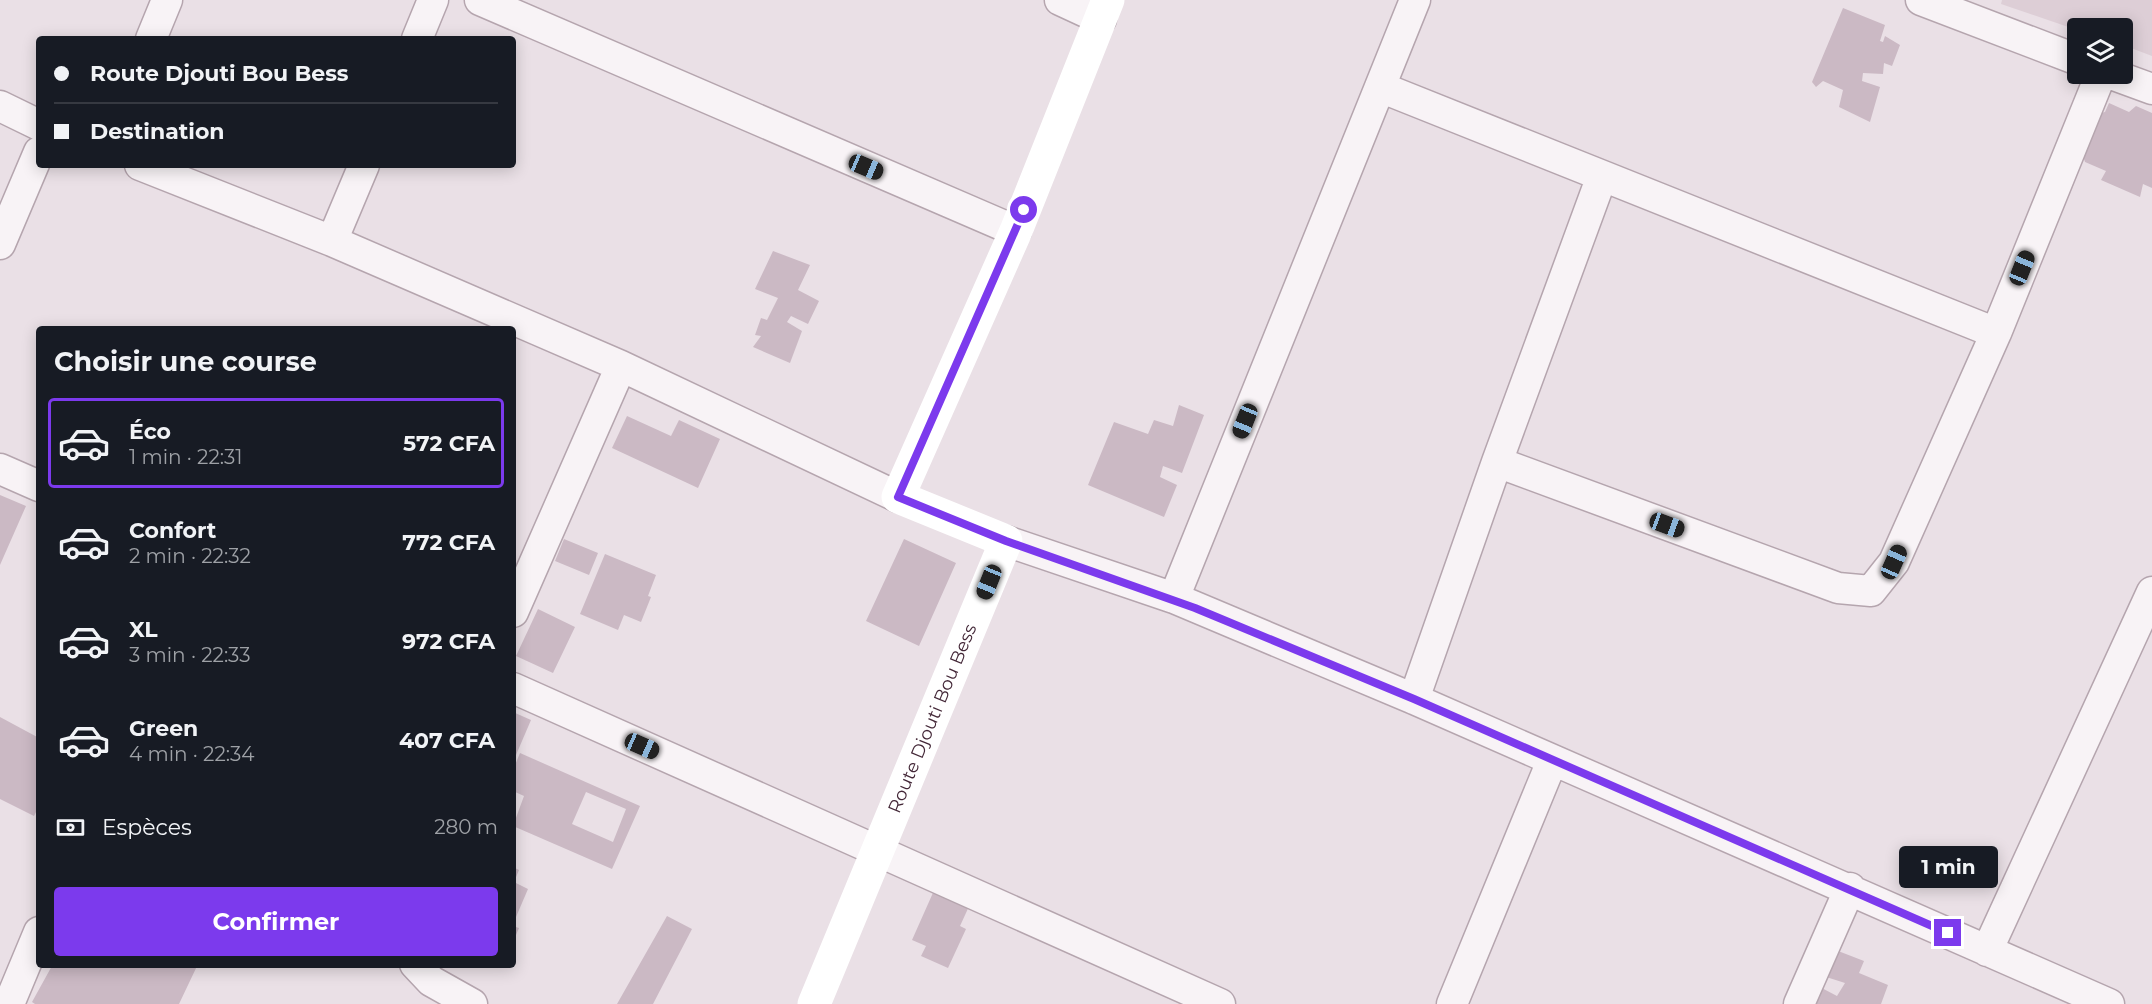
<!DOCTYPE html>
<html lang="fr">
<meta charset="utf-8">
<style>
:root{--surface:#171b24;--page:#242831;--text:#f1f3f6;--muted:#9ea1a6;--line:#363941;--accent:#7c3aed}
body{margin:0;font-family:Montserrat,sans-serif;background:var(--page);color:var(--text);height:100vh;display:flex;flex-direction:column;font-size:22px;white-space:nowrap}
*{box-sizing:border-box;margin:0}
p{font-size:20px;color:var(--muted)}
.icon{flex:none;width:33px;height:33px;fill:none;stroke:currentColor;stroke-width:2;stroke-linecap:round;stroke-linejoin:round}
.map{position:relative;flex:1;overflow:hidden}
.side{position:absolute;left:36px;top:326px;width:480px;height:642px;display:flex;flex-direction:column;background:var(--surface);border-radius:6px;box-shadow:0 3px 15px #0003}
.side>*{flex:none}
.banner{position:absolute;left:36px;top:36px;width:480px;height:132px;border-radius:6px;box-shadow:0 3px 15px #0003;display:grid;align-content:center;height:132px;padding:0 18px;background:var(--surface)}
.buttons{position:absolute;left:2067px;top:18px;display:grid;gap:12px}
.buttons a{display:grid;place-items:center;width:66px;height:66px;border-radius:6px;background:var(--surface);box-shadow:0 3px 15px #0003;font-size:30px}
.end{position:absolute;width:27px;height:27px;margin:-14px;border:8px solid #7c3aed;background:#fff;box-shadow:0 0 0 3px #fff}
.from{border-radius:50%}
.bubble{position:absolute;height:42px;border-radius:6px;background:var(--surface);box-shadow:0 3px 15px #0003;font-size:20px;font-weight:700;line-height:42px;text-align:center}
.car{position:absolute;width:18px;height:36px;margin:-18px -9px;border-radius:8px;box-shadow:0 0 4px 2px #0007;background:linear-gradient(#222 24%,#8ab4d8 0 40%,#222 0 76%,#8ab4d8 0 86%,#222 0)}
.banner b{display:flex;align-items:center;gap:21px;height:57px;font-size:22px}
.banner b+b{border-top:2px solid var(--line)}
.banner i{width:15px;height:15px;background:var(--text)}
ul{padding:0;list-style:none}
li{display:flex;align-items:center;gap:18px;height:90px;margin:0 12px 9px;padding:0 6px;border:3px solid transparent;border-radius:6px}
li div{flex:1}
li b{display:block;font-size:22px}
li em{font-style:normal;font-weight:700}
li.on{border-color:var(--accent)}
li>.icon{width:54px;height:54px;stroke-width:1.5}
h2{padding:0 18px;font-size:27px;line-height:72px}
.pay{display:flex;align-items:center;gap:15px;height:66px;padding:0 18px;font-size:22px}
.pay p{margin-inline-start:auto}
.action{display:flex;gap:12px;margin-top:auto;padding:12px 18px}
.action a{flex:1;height:69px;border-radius:6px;background:var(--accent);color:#fff;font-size:24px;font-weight:700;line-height:69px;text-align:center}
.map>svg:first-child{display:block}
</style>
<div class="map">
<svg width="2152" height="1004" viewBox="0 0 2152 1004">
<rect width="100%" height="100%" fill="#eae0e6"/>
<!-- built -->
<path fill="#ddced6" d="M2002,0H2152V56L2123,45L2122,28L2077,30L2001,4Z"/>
<!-- building -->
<path fill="#cbb9c4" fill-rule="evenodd" d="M1843,8L1885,25L1880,41L1883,42L1885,36L1900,45L1892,66L1884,63L1883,74L1863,73L1862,81L1880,87L1870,122L1839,107L1843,90L1823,81L1816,87L1812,82Z
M2109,103L2129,112L2136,106L2152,113V188L2143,184L2140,197L2101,180L2106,171L2085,162L2081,150L2097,114L2105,112Z
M773,251L810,265L798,290L819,301L808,324L791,316L787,322L802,331L790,363L753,347L761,336L755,335L761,318L767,320L778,298L755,289Z
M1179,405L1204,415L1182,473L1163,466L1160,477L1177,485L1164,517L1088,485L1114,422L1148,434L1154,420L1173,426Z
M627,416L671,436L679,420L720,439L698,488L612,448Z
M0,495L26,506L0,565Z
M564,539L598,553L589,575L555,561Z
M904,539L956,563L919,646L866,621Z
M605,554L656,575L648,596L651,597L641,622L624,615L618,630L580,614Z
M538,609L575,627L553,673L516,656Z
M513,712L531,720L513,762Z
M0,717L39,738V806L34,816L0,799Z
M520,753L640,806L612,869L513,826L524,796L513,791V770ZM586,792L626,809L613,842L572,824Z
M513,867L519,870L514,882L528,889L513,924Z
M936,886L971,902L960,926L966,929L948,968L921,956L926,946L912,940Z
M667,916L692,929L653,1004H617Z
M513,926L519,928L513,942Z
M1833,949L1864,961L1859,973L1888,985L1881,1004H1808L1816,985L1837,996L1845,983L1820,975Z
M53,964H198L179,1004H35L32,1002Z"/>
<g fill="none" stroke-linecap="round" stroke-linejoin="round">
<!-- minor casing -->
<g stroke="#b5a5ae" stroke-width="33">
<path id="minor" d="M480,0L1016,231
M1060,0L1101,19
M1921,0L2078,60
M151,39L167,0
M417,39L433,0
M2111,74L2152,89
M1380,87L1996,333
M0,106L39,125
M140,165L332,241L621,366L898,497
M332,241L364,165
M0,244L39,152
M1497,462L1838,588L1871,591L1894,562L1996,333L2101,74
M0,469L39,486
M1006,541L1174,598L1414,699L2109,1004
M1174,598L1415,0
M513,612L621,366
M513,688L1220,1004
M1414,699L1497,462L1602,176
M1987,951L2152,592
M415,964L431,981L472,1004
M9,1004L39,932
M1452,1004L1552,761
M1799,1004L1850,888"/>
</g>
<!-- minor -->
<use href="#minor" stroke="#f8f3f6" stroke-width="30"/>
<!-- secondary -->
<path stroke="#fff" stroke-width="33" id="s1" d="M814,1004L1006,541L898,497L1016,231L1108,0"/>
</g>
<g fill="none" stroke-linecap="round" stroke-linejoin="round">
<!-- route -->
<path stroke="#7c3aed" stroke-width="8" d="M1024,210L898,497L1006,541L1195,608L1414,699L1948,933"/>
</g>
<g text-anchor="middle" stroke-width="4.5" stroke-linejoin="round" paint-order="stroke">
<!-- street labels -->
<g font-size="18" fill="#432737" stroke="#f8f0f5">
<text dy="6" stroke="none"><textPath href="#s1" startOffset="309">Route Djouti Bou Bess</textPath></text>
</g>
</g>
</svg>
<div class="buttons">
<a><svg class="icon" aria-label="layers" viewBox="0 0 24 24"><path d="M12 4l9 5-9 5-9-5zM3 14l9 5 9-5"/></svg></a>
</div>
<i class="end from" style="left:1024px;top:210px"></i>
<i class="end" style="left:1948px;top:933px"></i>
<div class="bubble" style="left:1899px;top:846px;width:99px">1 min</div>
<i class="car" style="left:866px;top:167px;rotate:113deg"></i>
<i class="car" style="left:2022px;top:268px;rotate:22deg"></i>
<i class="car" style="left:1245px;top:421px;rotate:202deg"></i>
<i class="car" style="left:1667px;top:525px;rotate:110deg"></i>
<i class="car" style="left:1894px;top:562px;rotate:24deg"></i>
<i class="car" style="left:989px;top:582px;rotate:202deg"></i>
<i class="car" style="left:642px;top:746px;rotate:114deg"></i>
<div class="banner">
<b><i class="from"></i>Route Djouti Bou Bess</b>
<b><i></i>Destination</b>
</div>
<section class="side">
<h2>Choisir une course</h2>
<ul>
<li class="on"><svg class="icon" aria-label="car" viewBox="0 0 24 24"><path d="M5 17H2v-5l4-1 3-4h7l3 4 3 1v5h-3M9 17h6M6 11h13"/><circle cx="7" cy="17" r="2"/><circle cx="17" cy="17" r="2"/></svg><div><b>Éco</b><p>1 min · 22:31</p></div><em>572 CFA</em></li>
<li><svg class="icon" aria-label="car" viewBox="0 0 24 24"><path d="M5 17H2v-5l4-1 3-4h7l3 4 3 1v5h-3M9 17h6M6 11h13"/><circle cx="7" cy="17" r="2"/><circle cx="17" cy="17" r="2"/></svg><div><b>Confort</b><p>2 min · 22:32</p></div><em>772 CFA</em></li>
<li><svg class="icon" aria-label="car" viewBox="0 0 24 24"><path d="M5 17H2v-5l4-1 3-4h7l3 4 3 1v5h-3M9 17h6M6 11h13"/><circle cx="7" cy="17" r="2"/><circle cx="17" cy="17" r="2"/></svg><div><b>XL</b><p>3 min · 22:33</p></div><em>972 CFA</em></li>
<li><svg class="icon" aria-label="car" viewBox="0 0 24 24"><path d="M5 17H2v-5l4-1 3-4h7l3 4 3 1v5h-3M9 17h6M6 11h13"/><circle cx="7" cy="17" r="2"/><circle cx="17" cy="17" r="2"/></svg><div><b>Green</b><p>4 min · 22:34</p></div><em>407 CFA</em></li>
</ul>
<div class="pay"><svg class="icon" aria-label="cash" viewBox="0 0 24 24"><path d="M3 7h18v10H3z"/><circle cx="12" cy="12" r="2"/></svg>Espèces<p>280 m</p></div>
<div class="action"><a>Confirmer</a></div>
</section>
</div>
